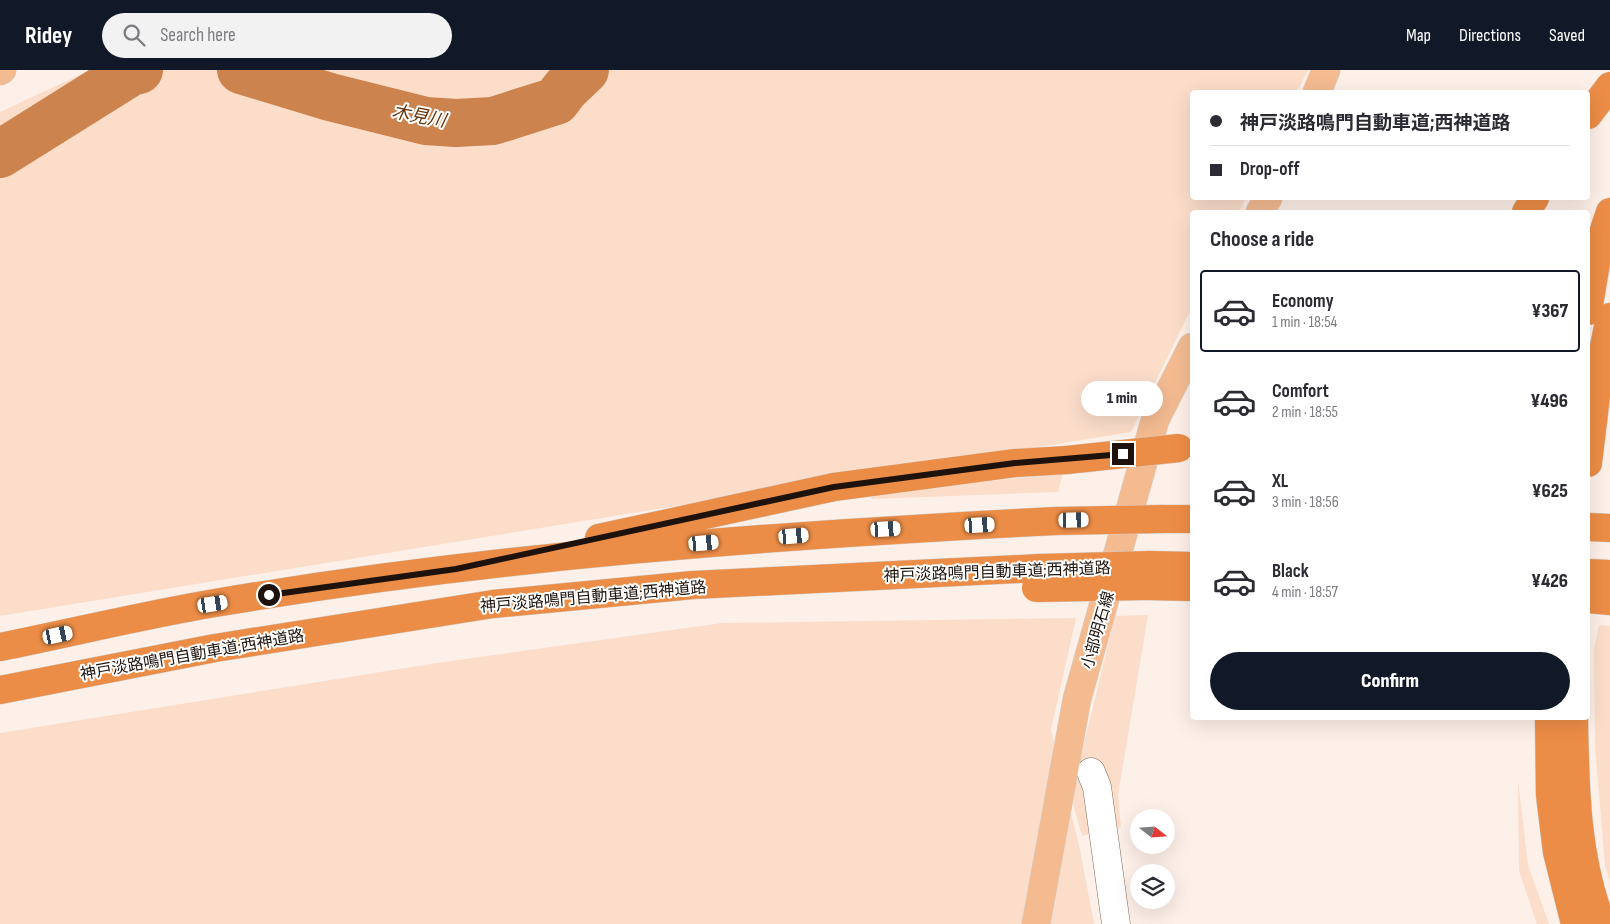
<!DOCTYPE html>
<meta charset="utf-8">
<style>
:root{--surface:#fff;--page:#f2f2f3;--text:#2b2b33;--muted:#7c7c81;--line:#e1e1e2;--accent:#111827}
body{margin:0;font-family:"Sofia Sans Condensed","Noto Sans JP",sans-serif;background:var(--page);color:var(--text);height:100vh;display:flex;flex-direction:column;font-size:19px;white-space:nowrap}
*{box-sizing:border-box;margin:0}
p{font-size:16px;color:var(--muted)}
.icon{flex:none;width:28px;height:28px;fill:none;stroke:currentColor;stroke-width:2;stroke-linecap:round;stroke-linejoin:round}
.map{position:relative;flex:1;overflow:hidden}
.side{position:absolute;left:1190px;top:140px;width:400px;height:510px;display:flex;flex-direction:column;background:var(--surface);border-radius:5px;box-shadow:0 5px 20px #0002}
.side>*{flex:none}
.hud{position:absolute;left:1190px;top:20px;width:400px;height:110px;border-radius:5px;box-shadow:0 5px 20px #0002;display:grid;align-content:center;height:110px;padding:0 20px;background:var(--surface)}
.needle{width:32px;rotate:107deg}
.buttons{position:absolute;left:1130px;top:739px;display:grid;gap:10px}
.buttons a{display:grid;place-items:center;width:45px;height:45px;border-radius:50%;background:var(--surface);box-shadow:0 5px 20px #0002;font-size:25px}
.end{position:absolute;width:22px;height:22px;margin:-11px;border:6px solid #1e130c;background:#fff;box-shadow:0 0 0 2px #fff}
.from{border-radius:50%}
.bubble{position:absolute;height:35px;border-radius:18px;background:var(--surface);box-shadow:0 5px 20px #0002;font-size:16px;font-weight:800;line-height:35px;text-align:center}
.car{position:absolute;width:15px;height:30px;margin:-15px -8px;border-radius:6px;box-shadow:0 0 4px 1px #0007;background:linear-gradient(#fff 24%,#345 0 40%,#fff 0 76%,#345 0 86%,#fff 0)}
.hud b{display:flex;align-items:center;gap:18px;height:48px;font-size:19px}
.hud b+b{border-top:1px solid var(--line)}
.hud i{width:12px;height:12px;background:var(--text)}
ul{padding:0;list-style:none}
li{display:flex;align-items:center;gap:15px;height:82px;margin:0 10px 8px;padding:0 10px;border:2px solid transparent;border-radius:5px}
li div{flex:1}
li b{display:block;font-size:19px}
li em{font-style:normal;font-weight:800}
li.current{border-color:var(--accent)}
li>.icon{width:45px;height:45px;stroke-width:1.5}
h2{padding:0 20px;font-size:22px;line-height:60px}
.button{display:flex;gap:10px;margin-top:auto;padding:10px 20px}
.button a{flex:1;height:58px;border-radius:30px;background:var(--accent);color:#fff;font-size:20px;font-weight:800;line-height:58px;text-align:center}
header{display:flex;align-items:center;gap:30px;box-sizing:border-box;height:70px;padding:0 25px;background:var(--accent);color:#fff}
header strong{font-size:24px}
nav{display:flex;gap:28px;margin-inline-start:auto;font-size:18px}
.search{width:350px;height:45px;background:var(--page);display:flex;align-items:center;gap:12px;box-sizing:border-box;padding:0 18px;border-radius:28px;color:var(--muted);font-size:19px}
.map>svg:first-child{display:block}
</style>
<header>
<strong>Ridey</strong>
<div class="search"><svg class="icon" aria-label="search" viewBox="0 0 24 24"><circle cx="10" cy="10" r="6"/><path d="M15 15l6 6"/></svg>Search here</div>
<nav><a>Map</a><a>Directions</a><a>Saved</a></nav>
</header>
<div class="map">
<svg width="1610" height="854" viewBox="0 0 1610 854">
<rect width="100%" height="100%" fill="#fdf0e8"/>
<!-- green -->
<path fill="#fbddca" d="M90,0H1308L1297,22H1192V128H1246L1239,142H1192V237L1131,362L0,546V42Z
M1063,403L1058,422L872,429L871,424Z
M1148,545L1118,725L1121,757L1082,766L1071,727L1115,546Z
M1076,548L1051,660L1080,780L1094,854H0V663L437,593L722,553Z
M1599,555L1610,556V811L1605,796L1595,677L1594,579Z
M1518,711L1528,795L1549,854H1537L1519,801Z"/>
<g fill="none" stroke-linecap="round" stroke-linejoin="round">
<!-- river -->
<path stroke="#cd834e" stroke-width="48" d="M241,0L330,27L426,51L456,53L493,51L556,31L565,19L585,0
M0,84L131,2L139,0"/>
<!-- minor casing -->
<g stroke="#836755" stroke-width="29">
<path id="minor" d="M1091,702L1097,717L1116,854"/>
</g>
<!-- major casing -->
<g stroke="#d2d0ce" stroke-width="29">
<path id="major" d="M0,1L2,0
M1317,22L1326,0
M1260,142L1268,128
M1036,854L1077,629L1155,350L1192,277"/>
</g>
<!-- highway casing -->
<g stroke="#d2d0ce" stroke-width="29">
<path id="highway" d="M1588,45L1610,16
M1526,142L1535,128
M1588,241L1599,175L1610,142
M1588,393L1599,301L1610,247
M1162,449H1192
M1588,457L1610,458
M599,468L834,417L1015,393L1067,390
M1150,495L1192,496
M1588,503L1610,504
M1146,516L1192,517
M1588,529L1610,531
M0,577C71,563 143,545 215,533C493,486 775,465 1056,451
M0,620L215,578L493,534L693,515L1040,498
M1549,648L1550,725L1557,782L1575,854
M1574,648C1575,716 1576,789 1602,854"/>
</g>
<!-- minor -->
<use href="#minor" stroke="#fff" stroke-width="28"/>
<!-- major -->
<use href="#major" stroke="#f4bb91" stroke-width="28"/>
<!-- highway -->
<use href="#highway" stroke="#ec8d47" stroke-width="28"/>
<!-- highway-bridge casing -->
<g stroke="#d2d0ce" stroke-width="29" stroke-linecap="butt">
<path id="highway-bridge" d="M1067,390L1179,378
M1056,451L1162,449
M1040,498L1150,495
M1036,518L1146,516"/>
</g>
<!-- highway-bridge -->
<use href="#highway-bridge" stroke="#ec8d47" stroke-width="28"/>
</g>
<g fill="none" stroke-linecap="round" stroke-linejoin="round">
<!-- route -->
<path stroke="#1e130c" stroke-width="6" d="M269,525L456,499L834,417L1015,393L1123,384"/>
</g>
<g text-anchor="middle" stroke-width="4" stroke-linejoin="round" paint-order="stroke">
<!-- street labels -->
<g font-size="16" fill="#1e130c" stroke="#fff">
<text transform="translate(997 501) rotate(-2)" y="6">神戸淡路鳴門自動車道;西神道路</text>
<text transform="translate(593 526) rotate(-5)" y="6">神戸淡路鳴門自動車道;西神道路</text>
<text transform="translate(1097 560) rotate(-74)" y="6">小部明石線</text>
<text transform="translate(192 584) rotate(-10)" y="6">神戸淡路鳴門自動車道;西神道路</text>
</g>
<!-- water labels -->
<g font-size="18" font-style="italic" fill="#64330a" stroke="#fff">
<text transform="translate(419 46) rotate(11)" y="6">木見川</text>
</g>
</g>
</svg>
<div class="buttons">
<a><svg class="needle" viewBox="-14 -14 28 28"><path d="M0-13l5 13h-10z" fill="#e53935"/><path d="M0 13l5-13h-10z" fill="#7c7c81"/></svg></a>
<a><svg class="icon" aria-label="layers" viewBox="0 0 24 24"><path d="M12 4l9 5-9 5-9-5zM3 14l9 5 9-5"/></svg></a>
</div>
<i class="end from" style="left:269px;top:525px"></i>
<i class="end" style="left:1123px;top:384px"></i>
<div class="bubble" style="left:1081px;top:311px;width:82px">1 min</div>
<i class="car" style="left:1074px;top:450px;rotate:89deg"></i>
<i class="car" style="left:980px;top:455px;rotate:87deg"></i>
<i class="car" style="left:886px;top:459px;rotate:87deg"></i>
<i class="car" style="left:794px;top:466px;rotate:85deg"></i>
<i class="car" style="left:704px;top:473px;rotate:85deg"></i>
<i class="car" style="left:213px;top:534px;rotate:81deg"></i>
<i class="car" style="left:58px;top:565px;rotate:78deg"></i>
<div class="hud">
<b><i class="from"></i>神戸淡路鳴門自動車道;西神道路</b>
<b><i></i>Drop-off</b>
</div>
<section class="side">
<h2>Choose a ride</h2>
<ul>
<li class="current"><svg class="icon" aria-label="car" viewBox="0 0 24 24"><path d="M5 17H2v-5l4-1 3-4h7l3 4 3 1v5h-3M9 17h6M6 11h13"/><circle cx="7" cy="17" r="2"/><circle cx="17" cy="17" r="2"/></svg><div><b>Economy</b><p>1 min · 18:54</p></div><em>¥367</em></li>
<li><svg class="icon" aria-label="car" viewBox="0 0 24 24"><path d="M5 17H2v-5l4-1 3-4h7l3 4 3 1v5h-3M9 17h6M6 11h13"/><circle cx="7" cy="17" r="2"/><circle cx="17" cy="17" r="2"/></svg><div><b>Comfort</b><p>2 min · 18:55</p></div><em>¥496</em></li>
<li><svg class="icon" aria-label="car" viewBox="0 0 24 24"><path d="M5 17H2v-5l4-1 3-4h7l3 4 3 1v5h-3M9 17h6M6 11h13"/><circle cx="7" cy="17" r="2"/><circle cx="17" cy="17" r="2"/></svg><div><b>XL</b><p>3 min · 18:56</p></div><em>¥625</em></li>
<li><svg class="icon" aria-label="car" viewBox="0 0 24 24"><path d="M5 17H2v-5l4-1 3-4h7l3 4 3 1v5h-3M9 17h6M6 11h13"/><circle cx="7" cy="17" r="2"/><circle cx="17" cy="17" r="2"/></svg><div><b>Black</b><p>4 min · 18:57</p></div><em>¥426</em></li>
</ul>
<div class="button"><a>Confirm</a></div>
</section>
</div>
